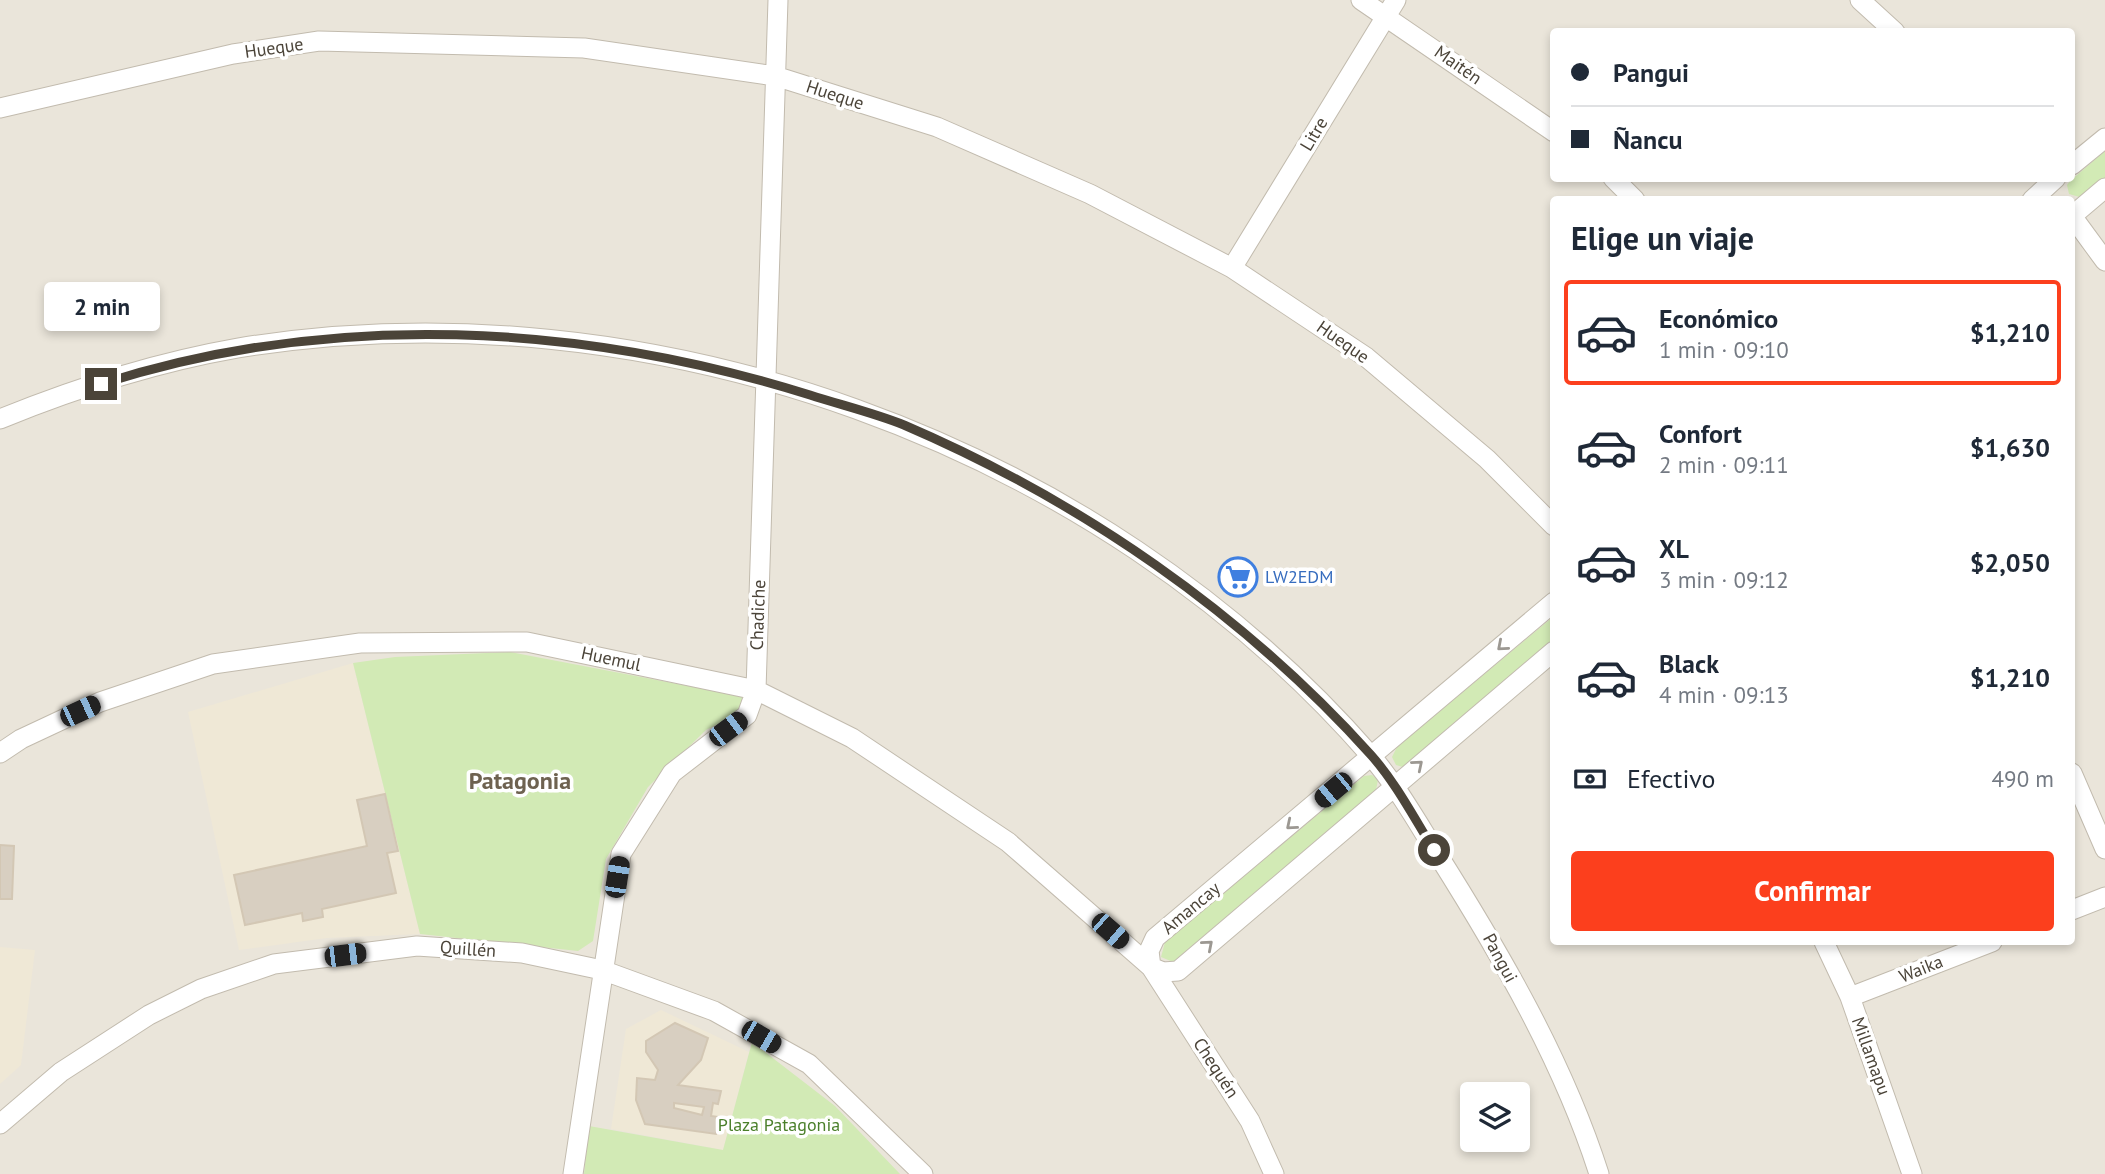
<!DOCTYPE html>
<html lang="es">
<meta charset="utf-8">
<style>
:root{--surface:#fff;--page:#f6f6f7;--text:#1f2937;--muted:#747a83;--line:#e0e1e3;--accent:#fc3f1d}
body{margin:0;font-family:"PT Sans",sans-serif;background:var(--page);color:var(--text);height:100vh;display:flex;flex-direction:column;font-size:26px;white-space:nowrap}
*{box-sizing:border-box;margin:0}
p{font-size:23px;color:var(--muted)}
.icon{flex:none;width:38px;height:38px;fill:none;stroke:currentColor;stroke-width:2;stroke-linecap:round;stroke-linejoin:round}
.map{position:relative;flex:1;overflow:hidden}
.panel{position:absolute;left:1550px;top:196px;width:525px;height:749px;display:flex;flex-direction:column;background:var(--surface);border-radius:7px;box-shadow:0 4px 10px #0003}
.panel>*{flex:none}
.hud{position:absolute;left:1550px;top:28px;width:525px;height:154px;border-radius:7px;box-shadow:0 4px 10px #0003;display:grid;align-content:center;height:154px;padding:0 21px;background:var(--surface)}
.buttons{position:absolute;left:1460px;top:1082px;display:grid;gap:14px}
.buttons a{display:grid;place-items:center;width:70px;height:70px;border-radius:7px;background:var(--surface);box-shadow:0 4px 10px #0003;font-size:35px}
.end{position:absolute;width:32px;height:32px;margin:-16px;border:9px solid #4b4439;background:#fff;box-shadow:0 0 0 4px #fff}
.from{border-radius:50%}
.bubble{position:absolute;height:49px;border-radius:7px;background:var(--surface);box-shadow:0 4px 10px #0003;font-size:23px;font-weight:700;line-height:49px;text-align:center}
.car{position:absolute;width:21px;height:42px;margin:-21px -10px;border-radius:9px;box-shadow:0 0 5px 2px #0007;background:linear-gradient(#222 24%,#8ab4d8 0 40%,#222 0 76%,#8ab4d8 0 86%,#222 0)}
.hud b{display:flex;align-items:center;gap:24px;height:66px;font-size:26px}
.hud b+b{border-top:2px solid var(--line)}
.hud i{width:18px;height:18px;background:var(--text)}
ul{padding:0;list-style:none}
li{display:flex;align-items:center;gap:21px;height:105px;margin:0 14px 10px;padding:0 7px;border:4px solid transparent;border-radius:7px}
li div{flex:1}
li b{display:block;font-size:26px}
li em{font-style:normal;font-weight:700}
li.on{border-color:var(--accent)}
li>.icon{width:63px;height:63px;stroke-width:1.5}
h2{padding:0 21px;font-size:32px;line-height:84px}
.pay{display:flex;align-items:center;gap:18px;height:77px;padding:0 21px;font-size:26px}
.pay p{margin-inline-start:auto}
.primary-button{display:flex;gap:14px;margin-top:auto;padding:14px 21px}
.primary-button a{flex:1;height:80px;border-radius:7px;background:var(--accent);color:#fff;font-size:28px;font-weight:700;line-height:80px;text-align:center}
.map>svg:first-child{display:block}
</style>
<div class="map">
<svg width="2105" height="1174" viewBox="0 0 2105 1174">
<rect width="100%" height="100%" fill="#f6f3ec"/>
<!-- residential -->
<path fill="#eae5da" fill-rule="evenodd" d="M0,0H2105V1174H0ZM1554,32H2072V178H1554ZM1554,200H2072V942H1554ZM1472,1094H1517V1139H1472Z"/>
<!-- education -->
<path fill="#efe8d6" d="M353,663L420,934L327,938L239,950L188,712Z
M0,947L35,950L21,1065L0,1084Z
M661,1010L749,1052L723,1150L611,1129L626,1029Z"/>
<!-- green -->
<path fill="#d2eab5" d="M2105,151V179L2083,198L2069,194L2067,185L2070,181Z
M1554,616V641L1406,768L1396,765L1392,757L1397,747Z
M510,652L746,697L736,715L706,730L648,787L606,859L593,941L578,951L420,934L353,663L395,657Z
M1372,775L1378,780L1376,790L1173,962L1161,957L1165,942L1364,776Z
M752,1042L835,1106L900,1174H584L589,1126L723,1150Z"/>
<!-- building -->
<path fill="#d8cfc1" stroke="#d3c7b4" stroke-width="2" fill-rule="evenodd" d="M385,794L398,851L387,853L396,893L322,909L323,917L303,921L302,913L245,925L234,875L367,846L357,800Z
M0,845L14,846L12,899H0Z
M675,1023L708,1038L701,1060L678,1085L721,1091L718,1104L713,1103L711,1116L719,1117L716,1134L645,1124L636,1100L637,1078L655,1080L658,1070L646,1052V1041ZM674,1103L704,1107L702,1115L674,1108Z"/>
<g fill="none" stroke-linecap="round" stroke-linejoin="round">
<!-- minor casing -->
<g stroke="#c2bbae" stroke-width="21">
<path id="minor" d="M1361,0L1554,132
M1860,0L1895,32
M0,108L233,54L319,41L584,48L775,76L937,127L1090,194L1232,268L1366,357L1487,459L1554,526
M2072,165L2105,138
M1613,178L1635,200
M2032,200L2056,178
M2072,216L2105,261
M2072,216L2105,188
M1232,268L1396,0
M0,419C76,388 158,362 238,348C649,281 1098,442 1371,756C1397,786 1417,822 1438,855C1501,955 1563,1061 1599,1174
M0,753L21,739L100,702L213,664L360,643L527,642L756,690L852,738L1008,842L1151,967L1250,1121L1274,1174
M2072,773L2105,849
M2072,910L2105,897
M1824,942L1850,997L1912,1174
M1151,967L1149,951L1155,938L1554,602
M1151,967L1163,972L1178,971L1554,651
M1850,997L1992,942
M0,1124L61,1072L149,1015L201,989L274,964L417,946L522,953L602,970L714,1011L809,1064L923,1174
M573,1174L621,854L672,773L747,715L756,690L778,0"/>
</g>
<!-- minor -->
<use href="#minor" stroke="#fff" stroke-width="19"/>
</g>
<!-- one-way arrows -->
<defs><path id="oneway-chevron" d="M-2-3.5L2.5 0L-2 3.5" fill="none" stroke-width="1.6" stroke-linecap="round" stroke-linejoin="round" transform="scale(1.75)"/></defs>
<g stroke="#9c9892">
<use href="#oneway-chevron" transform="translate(1502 646) rotate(139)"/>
<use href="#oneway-chevron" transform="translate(1418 765) rotate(-40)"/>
<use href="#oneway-chevron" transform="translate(1291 825) rotate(140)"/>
<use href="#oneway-chevron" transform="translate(1208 945) rotate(-41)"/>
</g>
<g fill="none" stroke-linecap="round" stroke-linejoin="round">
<!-- route -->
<path stroke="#4b4439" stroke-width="9" d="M101,384C332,310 581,323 810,395C841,405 874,413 904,425C1081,501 1242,612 1371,755C1396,783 1414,818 1434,850"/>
</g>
<!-- icons -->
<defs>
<g id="supermarket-ring" transform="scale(2.0125)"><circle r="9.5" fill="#fff" stroke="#3f7fe0" stroke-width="1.5"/><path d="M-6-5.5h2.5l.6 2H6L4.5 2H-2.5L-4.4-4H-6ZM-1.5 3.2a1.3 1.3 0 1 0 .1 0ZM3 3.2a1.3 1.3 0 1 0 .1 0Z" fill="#3f7fe0"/></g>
</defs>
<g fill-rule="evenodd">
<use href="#supermarket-ring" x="1238" y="577"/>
</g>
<g text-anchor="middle" stroke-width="7" stroke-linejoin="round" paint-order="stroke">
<!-- street labels -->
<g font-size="18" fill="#4b4439" stroke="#fff">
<text transform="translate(274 48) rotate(-8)" y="6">Hueque</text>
<text transform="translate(1458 65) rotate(35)" y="6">Maitén</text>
<text transform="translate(835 95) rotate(18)" y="6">Hueque</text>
<text transform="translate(1314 134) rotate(-59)" y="6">Litre</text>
<text transform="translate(1343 342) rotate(35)" y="6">Hueque</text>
<text transform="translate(758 615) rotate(-88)" y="6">Chadiche</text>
<text transform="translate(611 659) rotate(12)" y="6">Huemul</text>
<text transform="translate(1191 908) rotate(-40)" y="6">Amancay</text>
<text transform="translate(468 949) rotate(4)" y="6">Quillén</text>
<text transform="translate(1500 958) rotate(62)" y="6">Pangui</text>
<text transform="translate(1921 969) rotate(-22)" y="6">Waika</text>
<text transform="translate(1871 1056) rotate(70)" y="6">Millamapu</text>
<text transform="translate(1216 1068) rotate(57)" y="6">Chequén</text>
</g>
<!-- shop labels -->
<g font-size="18" fill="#366cbe" stroke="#fff" text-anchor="start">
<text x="1265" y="583">LW2EDM</text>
</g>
<!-- park labels -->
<g font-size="18" fill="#4a7f2a" stroke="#fff">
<text x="779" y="1131">Plaza Patagonia</text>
</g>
<!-- district labels -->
<g font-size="24" font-weight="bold" fill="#6e6250" stroke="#fff">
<text x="520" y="789">Patagonia</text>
</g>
</g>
</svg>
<div class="buttons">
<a><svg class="icon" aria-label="layers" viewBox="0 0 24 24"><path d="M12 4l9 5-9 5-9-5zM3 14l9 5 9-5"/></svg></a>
</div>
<i class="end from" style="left:1434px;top:850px"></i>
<i class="end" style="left:101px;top:384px"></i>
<div class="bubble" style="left:44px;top:282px;width:116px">2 min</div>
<i class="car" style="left:80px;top:711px;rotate:65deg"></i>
<i class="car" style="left:728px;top:729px;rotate:53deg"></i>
<i class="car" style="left:1333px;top:790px;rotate:230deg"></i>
<i class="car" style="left:617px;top:877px;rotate:9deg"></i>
<i class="car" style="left:1110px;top:931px;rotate:131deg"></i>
<i class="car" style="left:345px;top:955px;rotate:83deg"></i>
<i class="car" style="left:761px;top:1037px;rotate:120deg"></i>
<div class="hud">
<b><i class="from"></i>Pangui</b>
<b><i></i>Ñancu</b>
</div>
<section class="panel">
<h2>Elige un viaje</h2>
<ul>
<li class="on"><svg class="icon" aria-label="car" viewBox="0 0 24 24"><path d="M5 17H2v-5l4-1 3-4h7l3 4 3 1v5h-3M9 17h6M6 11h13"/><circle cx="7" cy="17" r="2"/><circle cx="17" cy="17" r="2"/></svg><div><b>Económico</b><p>1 min · 09:10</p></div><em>$1,210</em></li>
<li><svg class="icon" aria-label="car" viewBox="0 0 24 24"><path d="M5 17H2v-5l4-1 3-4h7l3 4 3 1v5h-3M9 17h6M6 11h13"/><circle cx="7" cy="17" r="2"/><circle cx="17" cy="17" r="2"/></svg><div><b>Confort</b><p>2 min · 09:11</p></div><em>$1,630</em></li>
<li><svg class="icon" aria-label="car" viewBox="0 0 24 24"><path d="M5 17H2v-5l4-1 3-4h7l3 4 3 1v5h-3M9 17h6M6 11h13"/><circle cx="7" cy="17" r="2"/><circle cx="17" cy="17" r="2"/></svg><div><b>XL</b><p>3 min · 09:12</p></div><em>$2,050</em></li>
<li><svg class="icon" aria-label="car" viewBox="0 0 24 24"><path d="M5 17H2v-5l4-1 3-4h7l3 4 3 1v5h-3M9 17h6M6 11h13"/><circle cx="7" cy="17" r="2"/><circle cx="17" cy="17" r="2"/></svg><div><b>Black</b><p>4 min · 09:13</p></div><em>$1,210</em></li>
</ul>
<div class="pay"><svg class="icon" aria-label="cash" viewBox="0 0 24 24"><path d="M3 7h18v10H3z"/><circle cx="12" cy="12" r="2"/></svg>Efectivo<p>490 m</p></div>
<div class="primary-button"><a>Confirmar</a></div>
</section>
</div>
